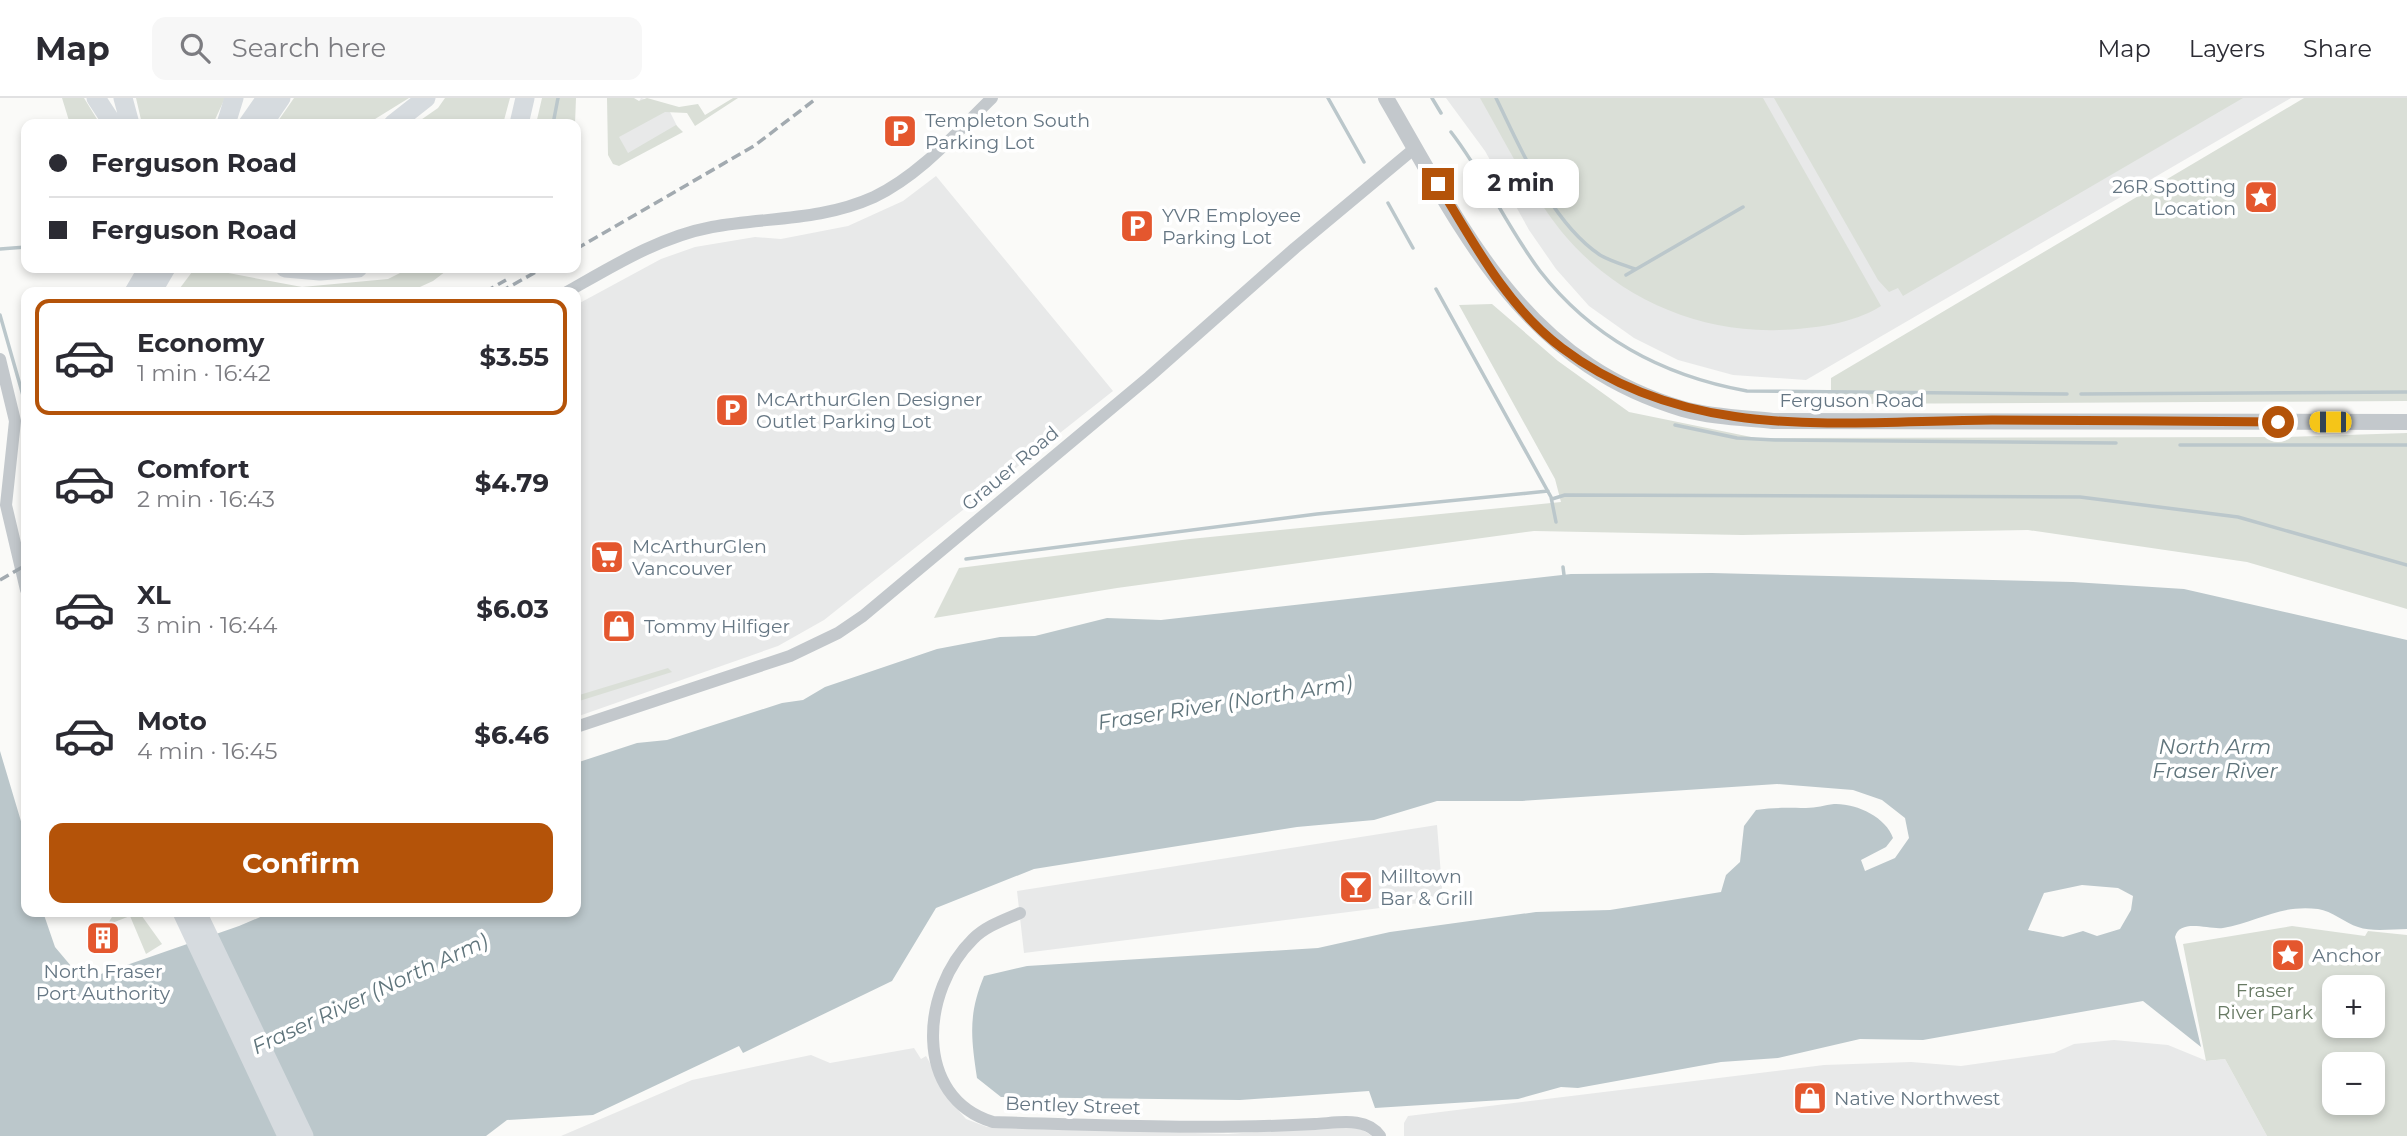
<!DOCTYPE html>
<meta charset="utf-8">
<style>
:root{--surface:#fff;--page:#f7f7f7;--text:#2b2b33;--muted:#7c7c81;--line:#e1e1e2;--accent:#b45309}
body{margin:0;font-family:Montserrat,sans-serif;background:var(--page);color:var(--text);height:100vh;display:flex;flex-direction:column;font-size:26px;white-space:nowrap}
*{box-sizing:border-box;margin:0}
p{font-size:23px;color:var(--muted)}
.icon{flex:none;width:38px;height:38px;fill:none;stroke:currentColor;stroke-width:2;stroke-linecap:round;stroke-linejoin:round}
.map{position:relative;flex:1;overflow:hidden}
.side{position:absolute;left:21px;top:189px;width:560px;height:630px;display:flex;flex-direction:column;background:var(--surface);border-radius:14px;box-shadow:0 4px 10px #0003}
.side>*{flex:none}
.banner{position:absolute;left:21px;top:21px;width:560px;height:154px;border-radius:14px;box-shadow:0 4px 10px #0003;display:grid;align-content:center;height:154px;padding:0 28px;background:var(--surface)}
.buttons{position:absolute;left:2322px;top:877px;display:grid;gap:14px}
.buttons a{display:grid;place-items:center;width:63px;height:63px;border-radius:14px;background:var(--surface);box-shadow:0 4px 10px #0003;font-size:35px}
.end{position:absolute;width:32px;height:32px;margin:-16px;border:9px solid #b45309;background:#fff;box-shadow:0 0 0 4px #fff}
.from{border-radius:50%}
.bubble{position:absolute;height:49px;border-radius:14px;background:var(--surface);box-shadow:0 4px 10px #0003;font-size:23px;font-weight:700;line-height:49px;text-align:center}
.car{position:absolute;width:21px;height:42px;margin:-21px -10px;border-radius:9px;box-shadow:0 0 5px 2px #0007;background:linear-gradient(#f5c518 24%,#345 0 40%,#f5c518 0 76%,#345 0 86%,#f5c518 0)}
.banner b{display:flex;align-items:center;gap:24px;height:66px;font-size:26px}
.banner b+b{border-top:2px solid var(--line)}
.banner i{width:18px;height:18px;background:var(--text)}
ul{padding:12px 0 0;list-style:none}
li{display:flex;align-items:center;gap:21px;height:116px;margin:0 14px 10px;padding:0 14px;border:4px solid transparent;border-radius:14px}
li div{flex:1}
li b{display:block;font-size:26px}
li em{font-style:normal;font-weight:700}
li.current{border-color:var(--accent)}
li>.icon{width:63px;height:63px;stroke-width:1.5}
.action{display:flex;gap:14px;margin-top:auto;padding:14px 28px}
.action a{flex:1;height:80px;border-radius:14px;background:var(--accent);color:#fff;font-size:28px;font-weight:700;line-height:80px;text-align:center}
header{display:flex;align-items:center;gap:42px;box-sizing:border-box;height:98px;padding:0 35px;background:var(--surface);border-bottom:2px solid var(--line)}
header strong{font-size:33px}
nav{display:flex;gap:38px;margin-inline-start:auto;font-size:24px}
.search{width:490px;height:63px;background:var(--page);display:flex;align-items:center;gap:18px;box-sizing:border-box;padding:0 24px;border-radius:14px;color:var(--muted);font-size:26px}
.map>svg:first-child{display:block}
</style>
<header>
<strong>Map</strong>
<div class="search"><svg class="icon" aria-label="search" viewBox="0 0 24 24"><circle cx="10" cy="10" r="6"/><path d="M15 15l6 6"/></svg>Search here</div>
<nav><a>Map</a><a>Layers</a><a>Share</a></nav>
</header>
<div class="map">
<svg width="2407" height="1038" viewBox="0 0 2407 1038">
<rect width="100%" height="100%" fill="#fafaf8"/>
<!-- built -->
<path fill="#e8e9e9" d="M641,0L667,8L678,30L618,63L616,22L634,12Z
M1446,0H2291L1806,282L1733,277L1678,262L1634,240L1589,208L1556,171L1529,132L1485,53Z
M936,78L1113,293L824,522L778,548L576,619V207L661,161L695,149L755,139L781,141L848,128L903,103Z
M1437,727L1443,802L1024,855L1017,793Z
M2114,942L2168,947L2207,963L2225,961L2267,1038H1404V1025L1408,1018L1824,967L1911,964L1961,968L2054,955L2074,946Z
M914,950L921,961L926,958L953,1006L966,1021L987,1029L1228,1036L1344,1028L1361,1031L1372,1038H561L692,982L811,957L830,965Z"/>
<!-- green -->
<path fill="#dadfd7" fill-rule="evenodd" d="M62,0H84L100,26H70Z
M136,0H225L213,26H142Z
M294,0H409L367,26H276Z
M445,0H510L503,26H415L438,10Z
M542,0H576L575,26H536Z
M607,0H634L639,3L647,0L679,9L698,6L705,17L733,0H738L695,28L687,15L665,14L619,39L628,55L676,27L683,34L619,68L613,66L608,57Z
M1480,0H1763L1881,208C1853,226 1811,231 1779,232C1699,235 1619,200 1567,140C1532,99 1507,47 1480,0Z
M1774,0H2243L1903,198L1898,190L1889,194L1878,182Z
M2304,0H2407V303L1831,306V280Z
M195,170H219L223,174L302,189L388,181L410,170H450L433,183L409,194H177Z
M1492,206L1558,263L1629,314L1756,340L2286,339L2407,335V511L2247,464L2028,432L1742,437L1534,433L1117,490L934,520L959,470L1190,441L1561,404L1555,381L1459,207Z
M668,570L672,574L576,604V598Z
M115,814H139L162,846L146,856L130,818L107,827Z
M2292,828L2365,838L2368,833L2407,837V1038H2267L2225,961L2206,963L2183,846ZM2334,889H2373V928H2334ZM2334,966H2373V1004H2334Z"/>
<!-- water -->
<path fill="#bbc7cb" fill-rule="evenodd" d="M1712,475L2073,484L2184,491L2407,542V831C2392,831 2372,834 2358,829C2345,825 2332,813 2318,811C2281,806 2257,824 2223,830C2209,832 2180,820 2175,839L2201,949L2143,903L1923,942L1860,941L1778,960L1721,964L1578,990L1561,989L1518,1001L1375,1010L1369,993L1240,1002L1001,999L977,980C971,939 968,917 984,878L1027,868L1318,850L1390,834L1536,814L1610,812L1721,794L1726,777L1740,764L1744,728L1756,712C1774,709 1788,710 1806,710C1816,710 1825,707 1834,706C1856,705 1886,719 1893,740L1886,749L1861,762L1865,773L1895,760L1909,740L1905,720L1882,702L1853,692L1777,686L1522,703H1437L1374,722L1297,729L1034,771L936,810L892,883L743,955L739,948L593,1017L507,1022L486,1038H0V653L26,740V814H43L55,849L71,868L98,877L239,828L272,814H576V665L637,645L667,642L782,605L803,602L825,589L937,551L1000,539L1035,538L1107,520L1161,522L1571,476ZM2082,787L2118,790L2133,798L2131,812L2120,831L2097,838L2083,833L2063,839L2028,832L2044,795Z"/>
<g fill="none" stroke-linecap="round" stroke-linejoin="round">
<!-- stream -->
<path stroke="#bbc7cb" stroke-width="3.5" d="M1328,0L1364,64
M1432,0L1441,15
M1496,0C1521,51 1551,124 1600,157C1610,163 1624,167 1635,171
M553,26L558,0
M1451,34C1485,78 1507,129 1540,173C1593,241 1664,278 1747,293L2067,296
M1388,105L1413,150
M0,151L26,149
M1626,177L1743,109
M1436,191L1551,399L1556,424
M0,217L26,308
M2081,296L2407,294
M1675,327L1737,340L1775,342L2116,345
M2180,347H2407
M1552,401L1565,397L2080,399L2238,419L2407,467
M966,461L1317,416L1548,393
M1563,469L1564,477"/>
<!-- minor -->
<path stroke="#c3c8cc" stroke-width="12" d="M567,194C613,168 659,139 712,129C767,119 821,123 874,99C920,77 956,35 992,0
M0,261L15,323L6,407L26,492
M576,629L790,558L838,535L863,518L1149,279L1295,150L1415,50
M1020,815C1004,822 986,828 973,841C921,892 912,999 993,1024C1101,1027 1208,1032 1315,1026C1337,1025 1366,1018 1380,1038"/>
<!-- tertiary -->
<path stroke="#c3c8cc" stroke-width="16" d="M1386,0C1464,134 1523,264 1683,311C1712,319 1744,320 1773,323L2407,324"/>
<!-- primary -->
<path stroke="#d6dbdf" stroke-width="19" d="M96,0L113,26
M123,0L130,26
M264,25L281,0
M226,26L234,0
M248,26L266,0
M393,26L426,0
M519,26L525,0
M285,170L320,173L358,170
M134,194L148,170
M152,194L166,170
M182,814L287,1038
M197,814L304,1038"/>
<!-- rail -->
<path stroke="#a2aab0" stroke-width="3.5" stroke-dasharray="10 5" stroke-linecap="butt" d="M576,151L754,48L817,0
M485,194L506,182
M500,194L543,170
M0,482L26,467"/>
</g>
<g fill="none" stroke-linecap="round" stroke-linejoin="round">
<!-- route -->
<path stroke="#b45309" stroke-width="9" d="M1438,86C1473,144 1507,209 1562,250C1689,346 1843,323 1992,322C2087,322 2183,323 2278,324"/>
</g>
<!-- icons -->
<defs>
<g id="parking-square" transform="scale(1.75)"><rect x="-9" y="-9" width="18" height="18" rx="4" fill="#e4572e" stroke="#fff"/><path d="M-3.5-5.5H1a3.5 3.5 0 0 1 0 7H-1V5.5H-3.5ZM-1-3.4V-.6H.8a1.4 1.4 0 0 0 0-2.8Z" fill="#fff"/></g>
<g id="sight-square" transform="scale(1.75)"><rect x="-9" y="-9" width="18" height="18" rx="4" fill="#e4572e" stroke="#fff"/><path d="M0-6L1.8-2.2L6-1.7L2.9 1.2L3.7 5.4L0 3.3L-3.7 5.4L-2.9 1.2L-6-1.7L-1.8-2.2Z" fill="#fff"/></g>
<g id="supermarket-square" transform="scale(1.75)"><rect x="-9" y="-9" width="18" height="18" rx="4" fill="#e4572e" stroke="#fff"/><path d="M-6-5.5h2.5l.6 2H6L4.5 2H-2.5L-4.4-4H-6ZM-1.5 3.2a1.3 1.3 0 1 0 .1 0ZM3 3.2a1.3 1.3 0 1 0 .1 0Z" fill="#fff"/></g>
<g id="shop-square" transform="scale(1.75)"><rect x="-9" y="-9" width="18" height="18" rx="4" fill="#e4572e" stroke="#fff"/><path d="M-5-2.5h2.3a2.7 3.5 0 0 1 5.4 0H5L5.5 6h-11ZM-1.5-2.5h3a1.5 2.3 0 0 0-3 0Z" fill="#fff"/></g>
<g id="bar-square" transform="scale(1.75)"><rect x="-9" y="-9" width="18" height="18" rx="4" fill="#e4572e" stroke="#fff"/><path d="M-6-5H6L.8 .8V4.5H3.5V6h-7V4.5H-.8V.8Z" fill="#fff"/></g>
<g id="building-square" transform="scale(1.75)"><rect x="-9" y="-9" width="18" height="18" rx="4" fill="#e4572e" stroke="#fff"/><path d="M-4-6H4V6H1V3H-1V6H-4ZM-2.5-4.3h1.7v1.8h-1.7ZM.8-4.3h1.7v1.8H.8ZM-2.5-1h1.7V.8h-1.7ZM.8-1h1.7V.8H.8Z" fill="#fff"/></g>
</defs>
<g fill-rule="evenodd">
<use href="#parking-square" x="900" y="33"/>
<use href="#sight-square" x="2261" y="99"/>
<use href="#parking-square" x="1137" y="128"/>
<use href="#parking-square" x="732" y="312"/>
<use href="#supermarket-square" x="607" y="459"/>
<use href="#shop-square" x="619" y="528"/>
<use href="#bar-square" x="1356" y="789"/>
<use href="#building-square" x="103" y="840"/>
<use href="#sight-square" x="2288" y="857"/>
<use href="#shop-square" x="1810" y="1000"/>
</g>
<g text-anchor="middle" stroke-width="7" stroke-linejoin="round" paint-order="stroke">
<!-- poi labels -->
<g font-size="19" fill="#657683" stroke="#fff" text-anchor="start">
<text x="925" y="29">Templeton South<tspan x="925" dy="22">Parking Lot</tspan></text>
<text x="2236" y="95" text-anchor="end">26R Spotting<tspan x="2236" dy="22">Location</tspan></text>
<text x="1162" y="124">YVR Employee<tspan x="1162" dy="22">Parking Lot</tspan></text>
<text x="756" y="308">McArthurGlen Designer<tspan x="756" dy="22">Outlet Parking Lot</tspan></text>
<text x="632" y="455">McArthurGlen<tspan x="632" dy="22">Vancouver</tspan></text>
<text x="644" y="535">Tommy Hilfiger</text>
<text x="1380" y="785">Milltown<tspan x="1380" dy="22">Bar &amp; Grill</tspan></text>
<text x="2312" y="864">Anchor</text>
<text x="103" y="880" text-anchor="middle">North Fraser<tspan x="103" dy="22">Port Authority</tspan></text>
<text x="1834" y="1007">Native Northwest</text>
</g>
<!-- street labels -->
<g font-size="19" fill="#657683" stroke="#fff">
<text x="1852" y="309">Ferguson Road</text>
<text transform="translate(1010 370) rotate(-40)" y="7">Grauer Road</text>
<text transform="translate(1073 1007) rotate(2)" y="7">Bentley Street</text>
</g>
<!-- park labels -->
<g font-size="19" fill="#687a64" stroke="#fff">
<text x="2265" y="899">Fraser<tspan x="2265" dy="22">River Park</tspan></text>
</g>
<!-- water labels -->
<g font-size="21" font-style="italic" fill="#60757c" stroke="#fff">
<text transform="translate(1225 605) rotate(-9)" y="7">Fraser River (North Arm)</text>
<text x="2215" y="656">North Arm<tspan x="2215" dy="24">Fraser River</tspan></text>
<text transform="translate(370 896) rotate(-25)" y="7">Fraser River (North Arm)</text>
</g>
</g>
</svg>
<div class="buttons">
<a>+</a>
<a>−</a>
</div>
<i class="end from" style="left:2278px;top:324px"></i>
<i class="end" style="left:1438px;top:86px"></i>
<div class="bubble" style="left:1463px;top:61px;width:116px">2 min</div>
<i class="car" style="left:2330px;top:324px;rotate:270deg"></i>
<div class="banner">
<b><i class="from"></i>Ferguson Road</b>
<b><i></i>Ferguson Road</b>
</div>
<section class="side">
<ul>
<li class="current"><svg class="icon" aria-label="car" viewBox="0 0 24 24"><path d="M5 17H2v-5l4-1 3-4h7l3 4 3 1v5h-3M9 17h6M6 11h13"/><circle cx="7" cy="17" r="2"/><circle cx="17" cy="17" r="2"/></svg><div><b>Economy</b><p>1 min · 16:42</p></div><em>$3.55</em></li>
<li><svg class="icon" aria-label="car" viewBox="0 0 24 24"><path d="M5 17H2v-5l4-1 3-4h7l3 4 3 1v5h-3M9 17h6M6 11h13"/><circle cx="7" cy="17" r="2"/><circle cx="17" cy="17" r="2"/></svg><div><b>Comfort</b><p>2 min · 16:43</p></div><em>$4.79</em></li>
<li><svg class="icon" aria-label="car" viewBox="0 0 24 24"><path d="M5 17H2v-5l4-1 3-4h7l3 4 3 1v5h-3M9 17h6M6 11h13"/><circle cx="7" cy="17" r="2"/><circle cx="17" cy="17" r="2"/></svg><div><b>XL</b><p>3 min · 16:44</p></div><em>$6.03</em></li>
<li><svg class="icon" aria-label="car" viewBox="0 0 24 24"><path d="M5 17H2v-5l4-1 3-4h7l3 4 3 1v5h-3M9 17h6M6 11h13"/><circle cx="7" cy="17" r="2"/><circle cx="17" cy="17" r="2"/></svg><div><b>Moto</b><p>4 min · 16:45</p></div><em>$6.46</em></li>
</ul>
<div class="action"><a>Confirm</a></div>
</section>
</div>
